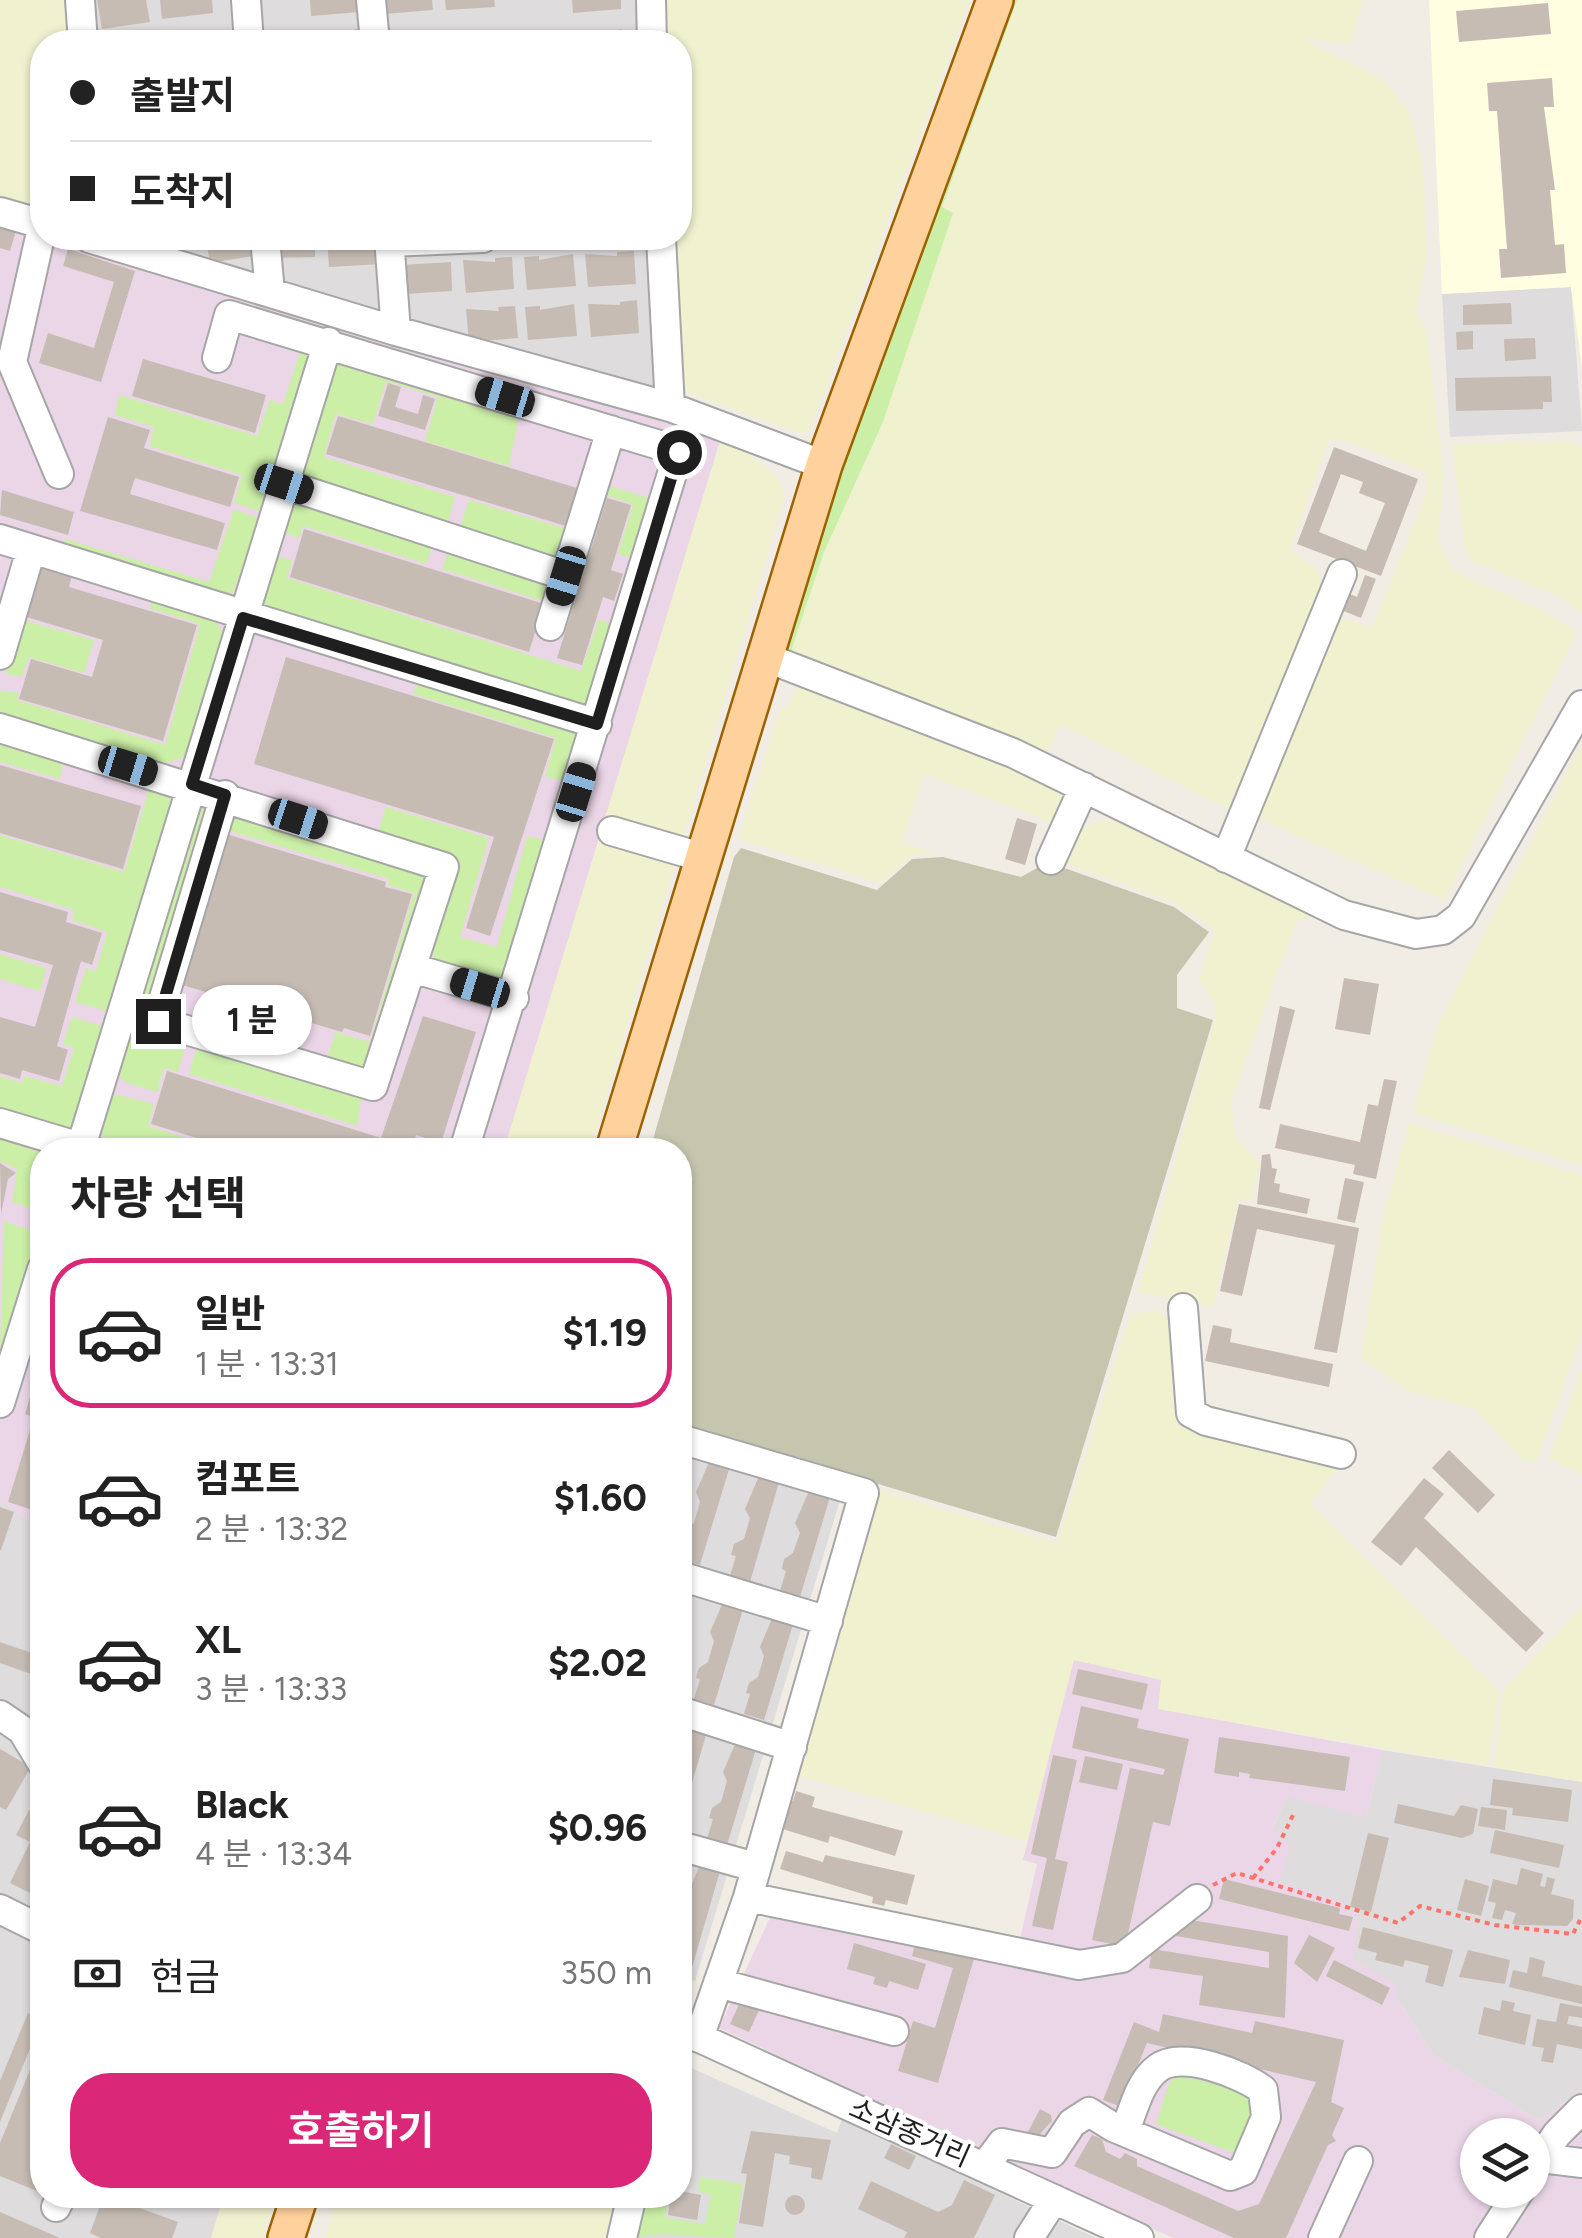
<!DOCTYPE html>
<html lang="ko">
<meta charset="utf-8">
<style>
:root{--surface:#fff;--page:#f6f6f6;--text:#222;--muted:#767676;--line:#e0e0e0;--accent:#db2777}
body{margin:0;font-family:Figtree,"Noto Sans KR",sans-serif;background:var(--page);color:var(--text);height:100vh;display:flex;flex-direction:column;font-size:38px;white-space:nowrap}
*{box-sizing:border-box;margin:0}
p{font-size:32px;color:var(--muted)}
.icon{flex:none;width:55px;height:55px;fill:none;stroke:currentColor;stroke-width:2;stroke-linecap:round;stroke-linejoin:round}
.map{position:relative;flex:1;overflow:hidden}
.side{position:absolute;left:30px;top:1138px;width:662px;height:1070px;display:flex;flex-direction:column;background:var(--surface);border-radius:40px;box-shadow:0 2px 8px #0004}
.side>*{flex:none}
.hud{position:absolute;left:30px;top:30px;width:662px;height:220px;border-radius:40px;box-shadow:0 2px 8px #0004;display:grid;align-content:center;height:220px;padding:0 40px;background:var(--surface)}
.tools{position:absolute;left:1460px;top:2118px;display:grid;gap:20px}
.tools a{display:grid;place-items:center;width:90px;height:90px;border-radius:50%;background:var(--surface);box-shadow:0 2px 8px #0004;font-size:50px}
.end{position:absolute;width:45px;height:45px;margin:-22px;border:12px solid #1f1f1f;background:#fff;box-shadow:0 0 0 5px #fff}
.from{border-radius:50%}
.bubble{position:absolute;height:70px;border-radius:35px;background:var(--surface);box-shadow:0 2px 8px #0004;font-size:32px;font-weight:700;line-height:70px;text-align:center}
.car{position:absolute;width:30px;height:60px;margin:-30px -15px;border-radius:12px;box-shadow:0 0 8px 2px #0007;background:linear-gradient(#222 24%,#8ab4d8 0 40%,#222 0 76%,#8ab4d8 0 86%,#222 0)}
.hud b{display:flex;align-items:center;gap:35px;height:95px;font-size:38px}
.hud b+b{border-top:2px solid var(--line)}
.hud i{width:25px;height:25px;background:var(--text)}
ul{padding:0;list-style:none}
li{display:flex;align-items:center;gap:30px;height:150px;margin:0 20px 15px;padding:0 20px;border:5px solid transparent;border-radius:40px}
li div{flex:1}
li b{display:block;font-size:38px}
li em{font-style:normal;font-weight:700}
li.on{border-color:var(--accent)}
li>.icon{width:90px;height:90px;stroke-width:1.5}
h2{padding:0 40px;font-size:45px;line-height:120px}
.pay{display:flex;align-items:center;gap:25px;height:110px;padding:0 40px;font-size:38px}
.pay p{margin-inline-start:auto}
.button{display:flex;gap:20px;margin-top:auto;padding:20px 40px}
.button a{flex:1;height:115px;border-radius:40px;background:var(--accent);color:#fff;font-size:40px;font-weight:700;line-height:115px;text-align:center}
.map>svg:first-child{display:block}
</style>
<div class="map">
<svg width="1582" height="2238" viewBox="0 0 1582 2238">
<rect width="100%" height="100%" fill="#f1ede5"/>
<!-- residential -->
<path fill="#dedcdc" d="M88,0H643L645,42H92Z
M129,238H651L657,394L421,332Z
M1571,287L1582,431L1450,437L1442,294Z
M680,1448L841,1497L695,1981L680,1976Z
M0,1501L17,1510L18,1515L42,1523V2195H224L211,2238H0Z
M1382,1750L1582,1782V2090L1539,2121L1433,2055L1395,1995L1396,1985L1352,1959L1359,1921L1278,1882L1273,1828L1287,1796L1366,1817Z
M680,2063L837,2133L842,2119L1096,2238H632L642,2195H680Z"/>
<!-- industrial -->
<path fill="#ebd6e7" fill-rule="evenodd" d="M0,216L42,238H71L721,438L504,1150H42V1523L18,1515L17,1510L0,1501Z
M1073,1659L1162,1680L1159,1709L1382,1750L1366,1817L1287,1797L1273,1827L1291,1846L1279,1882L1345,1902L1359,1921L1353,1959L1397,1985L1395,1995L1433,2055L1539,2121L1582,2090V2238H1173L719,2028L772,1913L1014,1965L1037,1864L1023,1860ZM1478,2135H1532V2190H1478Z"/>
<!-- education -->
<path fill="#fffee0" d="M1429,0H1582V367L1571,287L1442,294Z"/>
<!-- construction -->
<path fill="#c6c6af" d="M741,848L877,890L912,859L943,857L1021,877L1037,868L1056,865L1174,907L1209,932L1177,975V1008L1213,1020L1056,1537L868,1481L680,1435V1150H650L734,857Z"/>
<!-- farmland -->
<path fill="#f0f1cf" d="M0,0H75L79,42H42V218L0,205Z
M666,0H970L809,432L801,433L686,392L678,364L669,238H680V42H666Z
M1017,0H1364L1350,44L1304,39L1386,82L1409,111L1423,166L1427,256L1416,311L1426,330L1444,474L1438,541L1453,571L1541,610L1577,632L1444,900L1254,817L1338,616L1372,628L1428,489L1426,472L1344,440L1328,441L1290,550L1317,570L1327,591L1238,814L1060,724L1045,758L790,654L824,552L883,422L953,213L942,208Z
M721,438L760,461L779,480L785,495L683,838L606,815Z
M1570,441L1582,447V613L1563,598L1472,561L1465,549L1452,444Z
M799,683L1039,776L1059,790L1064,804L1056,824L925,774L902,842L937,854H913L882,883L738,839L781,708L788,707Z
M1582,743V1165L1413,1113L1438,1024Z
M1117,821L1147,827L1301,906L1310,919H1297L1231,1102L1236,1136L1260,1165L1251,1202L1238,1199L1213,1307L1138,1292L1215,1019V1004L1199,979L1215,930L1175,903L1063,862L1070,837L1094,822Z
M598,842L675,863L590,1150H504Z
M1409,1123L1582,1175V1335L1536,1462L1522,1459L1473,1408L1410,1392L1361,1358L1384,1212Z
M1158,1310L1178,1328L1171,1389L1176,1414L1190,1426L1339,1465L1310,1504L1499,1691L1488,1766L1158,1709L1161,1680L1074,1660L1027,1841L793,1774L874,1489L1057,1543L1131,1314Z
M1582,1368V1475L1550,1458Z
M1582,1607V1782L1494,1767L1503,1690Z
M224,2195H238L271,2208L262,2238H211Z
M338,2195H624L614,2238H325Z"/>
<!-- grass -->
<path fill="#ccefa7" d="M1008,0H1017L942,207L953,213L883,422L824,552L790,654L781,650L843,452Z
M302,346L311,351L263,512L234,503L242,475L149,446L154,427L115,415L119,395L257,436L270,400L283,404Z
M336,361L509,412L518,422L509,466L425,441L438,397L386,381L373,424L336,414L324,457L455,497L446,529L299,481Z
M610,486L658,501L634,559L618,554L633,504L608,496Z
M289,498L433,541L427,564L303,526L299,538L281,531Z
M581,498L556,560L458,533L469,500L567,529Z
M234,509L261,519L229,602L61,552L65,539L209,582Z
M451,543L553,582L546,602L442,569Z
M273,556L292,560L287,578L581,671L599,619L615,626L588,711L258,607Z
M154,599L208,614L223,631L186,757L155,766L0,721V691L18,692L17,700L165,745L200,624L149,608Z
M20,619L94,640L84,673L29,657L22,676L7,675L5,668Z
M432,681L574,727L579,735L570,783L545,776L556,738L413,694L418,683Z
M0,739L58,756L63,763L60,779L0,762Z
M156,787L170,799L172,813L110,1012L75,1002L86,968L96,971L107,932L72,920L74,910L0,887V835L124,872L149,789Z
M210,804L157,1005L139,1004L194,814Z
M386,807L489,838L460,937L497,947L527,836L552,842L508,976L499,980L434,964L432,936L454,860L377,835Z
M233,813L428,876L372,1061L365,1067L326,1060L336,1032L370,1042L414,893L388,885L389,879L226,830Z
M0,954L46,968L40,991L0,979Z
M72,1017L106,1027L72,1125L63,1131L0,1115V1076L22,1083L25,1076L62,1086L74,1048L63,1044Z
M136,1025L181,1041L185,1047L178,1072L164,1068L157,1092L127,1083L115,1073L130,1028Z
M204,1044L362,1093L357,1126L189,1074L196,1050Z
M114,1094L154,1104L148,1126L224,1150H123L105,1143L99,1122L106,1098Z
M0,1137L42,1151V1212L12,1202L17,1169L0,1161Z
M4,1221L42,1234L7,1352L0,1350Z
M1176,2076L1244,2088L1258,2109L1237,2154L1156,2124L1169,2083Z
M700,2177L743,2184L734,2238L656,2234L636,2238L645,2195H668L665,2218L705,2224L711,2194L698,2192Z"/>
<!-- building -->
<path fill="#c6bcb4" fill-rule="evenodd" d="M97,0H146L150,22L102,29Z
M160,0H212L213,13L162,19Z
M310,0H359V12L311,16Z
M383,0H432L433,10L385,14Z
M445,0H494L495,7L446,10Z
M572,0H621V9L573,13Z
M1548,3L1551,34L1459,42L1456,11Z
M362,28L363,42H314V32L328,31V35Z
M622,29L623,42H574V32L587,31L588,35Z
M558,32V42H510L509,36L523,34L524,38Z
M225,33L226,42H168L167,40Z
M1552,78L1554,107H1544L1555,190H1550L1555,245L1564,244L1566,273L1501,278L1499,249H1507L1497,111H1489L1487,83Z
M0,219L18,224L10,251L0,248Z
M217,238H250L253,256L210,263L206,239Z
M272,238H315V257L273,258Z
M327,238H381L382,264L329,267Z
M68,249L135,271L101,382L39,363L48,333L94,348L114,282L63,266Z
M634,251L636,284L588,287L585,254L617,256V252Z
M573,254L576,286L527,290L524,257L539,256V260Z
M512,257L514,289L466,293L463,260L495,262V258Z
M451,262L452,291L404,294L402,265Z
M637,300L639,333L591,337L588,304L620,305V302Z
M1511,303L1512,324L1463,325V305Z
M574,304L577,336L528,340L525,307L540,306V310Z
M515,306L518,338L469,342L466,309L499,311L498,307Z
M1473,331V349L1457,350L1456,332Z
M1535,338L1536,359L1505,361L1504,339Z
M143,359L266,395L255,433L132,396Z
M1551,376L1552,402H1543V409L1456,411L1455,378Z
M388,383L401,387L395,407L418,414L423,395L435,399L425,430L378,416Z
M338,416L577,488L566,526L326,454Z
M108,417L150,430L144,448L239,477L230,507L135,478L130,494L225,523L217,550L80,511Z
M1334,447L1418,479L1381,576L1297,544ZM1341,474L1363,482L1359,493L1385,503L1366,551L1319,532Z
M2,490L74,512L68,535L0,515Z
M607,498L631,505L611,570L623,574L614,601L603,597L582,665L557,658Z
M304,529L544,604L529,652L290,577Z
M37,557L74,568L69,587L197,625L163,741L19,699L31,659L92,677L103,640L20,615Z
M1365,575L1376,579L1361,618L1336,608L1343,591L1357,597Z
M286,657L554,739L490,936L466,928L494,837L254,764Z
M0,765L141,806L123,869L0,833Z
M1017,818L1037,824L1025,865L1005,859Z
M226,834L386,882L385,887L412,894L370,1036L344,1028L342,1032L182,985Z
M0,892L68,912L66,922L102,933L92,965L81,961L57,1046L68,1050L59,1081L22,1070L20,1079L0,1073V1017L35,1027L53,965L0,950Z
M1344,978L1379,984L1370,1035L1335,1029Z
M1280,1006L1295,1010L1270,1110L1259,1108Z
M423,1016L476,1032L441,1143L416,1135L412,1150H236L151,1124L167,1071L381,1138Z
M1384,1079L1397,1081L1376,1179L1353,1174L1355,1165L1275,1148L1280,1124L1360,1142L1368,1104L1378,1106Z
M1270,1154L1272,1168L1277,1169L1274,1183L1280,1184L1279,1192L1310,1199L1307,1214L1257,1204L1262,1155Z
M0,1163L16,1173L8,1179L1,1214Z
M1345,1178L1364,1182L1355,1223L1337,1219Z
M1239,1204L1359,1228L1337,1353L1314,1349L1335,1245L1257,1229L1242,1296L1220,1291Z
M1213,1325L1232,1329L1230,1342L1333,1364L1329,1387L1205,1361Z
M33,1387L42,1390V1522L36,1520L39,1512L8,1502L34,1417L25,1414Z
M1449,1450L1495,1495L1478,1513L1432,1468Z
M710,1460L730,1466L700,1565L680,1559L686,1540L682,1538L685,1528L694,1523L700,1502L696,1492Z
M759,1476L779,1482L750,1582L730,1576L736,1556L731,1555L734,1544L744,1539L750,1518L745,1509Z
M1424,1478L1444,1494L1424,1518L1544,1633L1526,1652L1416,1547L1401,1566L1371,1542Z
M809,1491L830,1497L800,1597L780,1591L786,1571L782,1569L784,1559L793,1553L800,1533L795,1523Z
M0,1507L14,1512L1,1550H0Z
M680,1587L693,1591L681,1632H680Z
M724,1600L744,1606L714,1705L694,1699L700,1679L696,1678L699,1668L708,1662L714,1641L710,1632Z
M774,1614L794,1621L764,1720L744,1714L750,1694L746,1693L749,1683L758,1677L764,1656L760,1647Z
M0,1642L41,1656L34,1675L0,1663Z
M1078,1669L1148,1684L1142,1710L1072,1694Z
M1081,1706L1139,1719L1137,1728L1189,1739L1170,1826L1153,1822L1125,1947L1092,1940L1130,1768L1163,1775L1165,1769L1072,1748Z
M687,1726L707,1732L681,1820L680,1747Z
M1219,1737L1350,1757L1345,1791L1249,1778L1250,1774L1239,1772V1777L1214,1773Z
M737,1740L757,1746L727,1845L707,1839L713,1819L709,1818L712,1808L721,1802L727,1781L723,1772Z
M0,1749L31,1767L6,1810L0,1807Z
M1053,1755L1077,1760L1055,1859L1068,1862L1053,1930L1032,1926L1047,1858L1031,1854Z
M1085,1756L1123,1764L1117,1790L1079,1782Z
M1493,1779L1572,1790L1568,1822L1512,1815L1513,1808L1490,1805Z
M796,1791L815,1797L812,1807L903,1831L895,1856L830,1836L828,1843L776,1827L785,1799L793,1801Z
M1398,1804L1454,1816L1461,1805L1478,1809L1473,1834L1462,1838L1394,1823Z
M1481,1807L1507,1810L1505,1830L1478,1826Z
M29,1810L42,1816V1899L10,1883L30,1842L16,1835Z
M1495,1830L1564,1845L1559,1868L1490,1853Z
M1368,1833L1389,1838L1371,1912L1350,1907Z
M786,1851L823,1862L825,1855L915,1875L907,1905L886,1900L884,1906L872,1903L873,1897L780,1869Z
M700,1865L720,1871L691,1971L680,1967V1932L690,1907L686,1897Z
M1521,1868L1543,1874L1540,1886L1545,1887L1547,1877L1555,1879L1551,1894L1574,1900L1573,1919L1567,1926L1518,1925L1512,1924L1516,1913L1505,1910L1502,1920L1492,1918L1496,1903L1488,1901L1493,1879L1517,1885Z
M1224,1879L1340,1908L1339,1914L1353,1917L1349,1931L1219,1899Z
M1465,1879L1489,1886L1481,1916L1457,1910Z
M1179,1918L1288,1936L1285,2018L1199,2005L1203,1976L1149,1968L1152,1949L1269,1968V1952L1176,1936L1164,1929Z
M1363,1927L1453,1950L1443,1987L1425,1982L1429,1966L1405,1960L1403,1967L1375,1960L1377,1953L1358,1948Z
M1309,1935L1335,1948L1317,1982L1294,1963Z
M916,1942L975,1955L938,2083L898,2071L913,2021L935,2028L953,1968L912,1956Z
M854,1943L926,1964L918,1990L889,1981L887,1988L873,1984L875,1977L847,1969Z
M1468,1950L1510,1960L1505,1984L1459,1977Z
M1530,1957L1545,1961L1542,1976L1582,1986V2004L1509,1987L1513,1970L1527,1973Z
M1334,1960L1390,1988L1382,2005L1326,1976Z
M741,2000L760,2008L749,2032L730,2024Z
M1502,2000L1515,2003L1513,2011L1531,2015L1525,2045L1478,2034L1484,2007L1500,2011Z
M1560,2003L1582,2007V2018L1569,2016L1567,2024L1582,2027V2049L1557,2044L1553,2063L1541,2061L1544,2048L1532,2046L1537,2019L1556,2022Z
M28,2013L42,2019L0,2122V2081Z
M1163,2014L1252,2033L1255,2021L1344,2040L1331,2102L1344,2108L1332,2135L1336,2141L1328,2145L1286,2238H1234L1074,2166L1092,2135L1102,2139L1106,2152L1120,2159L1125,2153L1137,2159V2166L1238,2211L1259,2204L1316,2082L1147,2043L1121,2107L1103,2100L1134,2022L1159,2032Z
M42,2041V2193L0,2176V2143Z
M1040,2109L1051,2115L1052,2121L1037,2137L1028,2132Z
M751,2131L831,2140L822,2180L811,2178L812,2168L789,2164L790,2156L775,2153L763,2227L739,2223L747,2174L741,2173Z
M891,2144L916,2156L909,2170L884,2158Z
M964,2180L995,2195L974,2238H904L907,2232L858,2209L871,2181L938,2212L952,2205Z
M680,2191L701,2195L697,2220L668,2215L671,2195Z
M104,2195L178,2222L172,2238H101L90,2233Z
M785 2205a10 10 0 1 1 20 0a10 10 0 1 1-20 0Z
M0,2212L60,2238H0Z"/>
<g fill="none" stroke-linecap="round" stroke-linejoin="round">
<!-- minor casing -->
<g stroke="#a6a6a6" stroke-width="32">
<path id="minor" d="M80,0L83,42
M246,0L249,42
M371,0L375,42
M651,0L652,42
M0,212L42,224
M42,228L12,362L59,474
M89,238L396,331L670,407L824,465
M265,238L270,292
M389,238L396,331
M661,238L670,407
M390,242L483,238
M217,358L229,315L679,451L464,1150
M284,484L566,576
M0,539L597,724
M550,626L611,430
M0,655L31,550
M762,656L1013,753L1344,915L1416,934L1443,930L1461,916L1582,705
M0,728L444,867L373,1086L123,1011
M612,831L701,857
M1226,858L1342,574
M1051,860L1084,787
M412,968L514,998
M157,1021L225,795
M0,1123L90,1150
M80,1150L328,342
M1183,1308L1191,1413L1206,1421L1341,1454
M0,1403L42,1269
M680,1439L864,1493L748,1897L699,2038
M680,1576L828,1621
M680,1711L792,1747
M0,1715L22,1730L42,1763
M680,1846L755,1867
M748,1897L1079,1965L1122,1958L1197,1899
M0,1909L42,1930
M718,1983L894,2031
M680,2029L1139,2238
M1541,2158L1582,2163
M985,2166L1002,2143L1052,2153L1072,2123L1089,2112L1113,2127L1230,2176L1243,2171L1266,2117L1263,2090C1242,2074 1182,2050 1158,2068C1139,2082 1133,2111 1125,2131
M1532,2171L1557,2134L1582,2109
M56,2207L62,2195
M622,2238L632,2195
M1029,2238L1054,2199
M1323,2238L1358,2161
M1489,2238L1520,2190"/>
</g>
<!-- major casing -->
<g stroke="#9b6300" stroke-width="40">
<path id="major" d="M614,1150L824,465L995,0
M286,2238L300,2195"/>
</g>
<!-- path -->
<path stroke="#ff7368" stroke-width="4" stroke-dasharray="5 5" stroke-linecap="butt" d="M1253,1878L1277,1848L1294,1813
M1213,1885L1237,1873L1398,1923L1420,1906L1495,1925L1573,1934L1582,1916"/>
<!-- minor -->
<use href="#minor" stroke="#fff" stroke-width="28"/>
<!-- major -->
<use href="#major" stroke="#ffd19c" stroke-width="35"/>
</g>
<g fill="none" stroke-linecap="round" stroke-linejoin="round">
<!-- route -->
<path stroke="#1f1f1f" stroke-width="12" d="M158,1021L225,795L192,784L243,618L597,724L679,452"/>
</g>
<g text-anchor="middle" stroke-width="8" stroke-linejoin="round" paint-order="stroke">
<!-- street labels -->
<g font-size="28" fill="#1f1f1f" stroke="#fff">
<text transform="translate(910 2132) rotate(24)" y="10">소삼종거리</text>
</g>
</g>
</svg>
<div class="tools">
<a><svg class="icon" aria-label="layers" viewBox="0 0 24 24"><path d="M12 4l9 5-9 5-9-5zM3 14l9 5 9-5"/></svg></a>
</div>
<i class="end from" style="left:679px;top:452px"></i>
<i class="end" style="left:158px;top:1021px"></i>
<div class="bubble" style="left:192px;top:985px;width:120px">1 분</div>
<i class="car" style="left:505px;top:397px;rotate:287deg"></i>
<i class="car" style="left:284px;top:484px;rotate:108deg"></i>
<i class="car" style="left:566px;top:576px;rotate:197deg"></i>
<i class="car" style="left:128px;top:766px;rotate:107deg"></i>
<i class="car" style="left:576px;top:792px;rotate:17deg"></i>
<i class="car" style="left:298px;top:819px;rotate:108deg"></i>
<i class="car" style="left:480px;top:988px;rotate:287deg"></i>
<div class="hud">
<b><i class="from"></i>출발지</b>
<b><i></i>도착지</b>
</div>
<section class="side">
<h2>차량 선택</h2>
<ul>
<li class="on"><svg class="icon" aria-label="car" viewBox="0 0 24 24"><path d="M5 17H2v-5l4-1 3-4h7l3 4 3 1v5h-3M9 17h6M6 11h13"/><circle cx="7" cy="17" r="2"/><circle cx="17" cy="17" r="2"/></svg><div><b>일반</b><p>1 분 · 13:31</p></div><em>$1.19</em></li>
<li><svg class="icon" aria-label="car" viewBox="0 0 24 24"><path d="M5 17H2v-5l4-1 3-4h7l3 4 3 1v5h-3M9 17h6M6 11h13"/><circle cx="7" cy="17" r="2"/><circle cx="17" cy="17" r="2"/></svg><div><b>컴포트</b><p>2 분 · 13:32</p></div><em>$1.60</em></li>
<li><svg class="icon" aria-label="car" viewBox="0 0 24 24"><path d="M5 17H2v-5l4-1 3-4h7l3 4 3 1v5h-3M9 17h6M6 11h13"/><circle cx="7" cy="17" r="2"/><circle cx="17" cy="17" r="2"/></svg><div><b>XL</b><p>3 분 · 13:33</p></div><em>$2.02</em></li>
<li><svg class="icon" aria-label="car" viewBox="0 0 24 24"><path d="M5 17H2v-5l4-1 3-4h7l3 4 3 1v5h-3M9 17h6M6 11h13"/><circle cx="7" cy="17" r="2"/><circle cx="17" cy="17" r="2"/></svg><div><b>Black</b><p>4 분 · 13:34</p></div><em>$0.96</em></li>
</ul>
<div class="pay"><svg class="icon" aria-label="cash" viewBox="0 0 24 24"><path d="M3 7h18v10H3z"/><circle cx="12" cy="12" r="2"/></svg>현금<p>350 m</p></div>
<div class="button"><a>호출하기</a></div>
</section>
</div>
